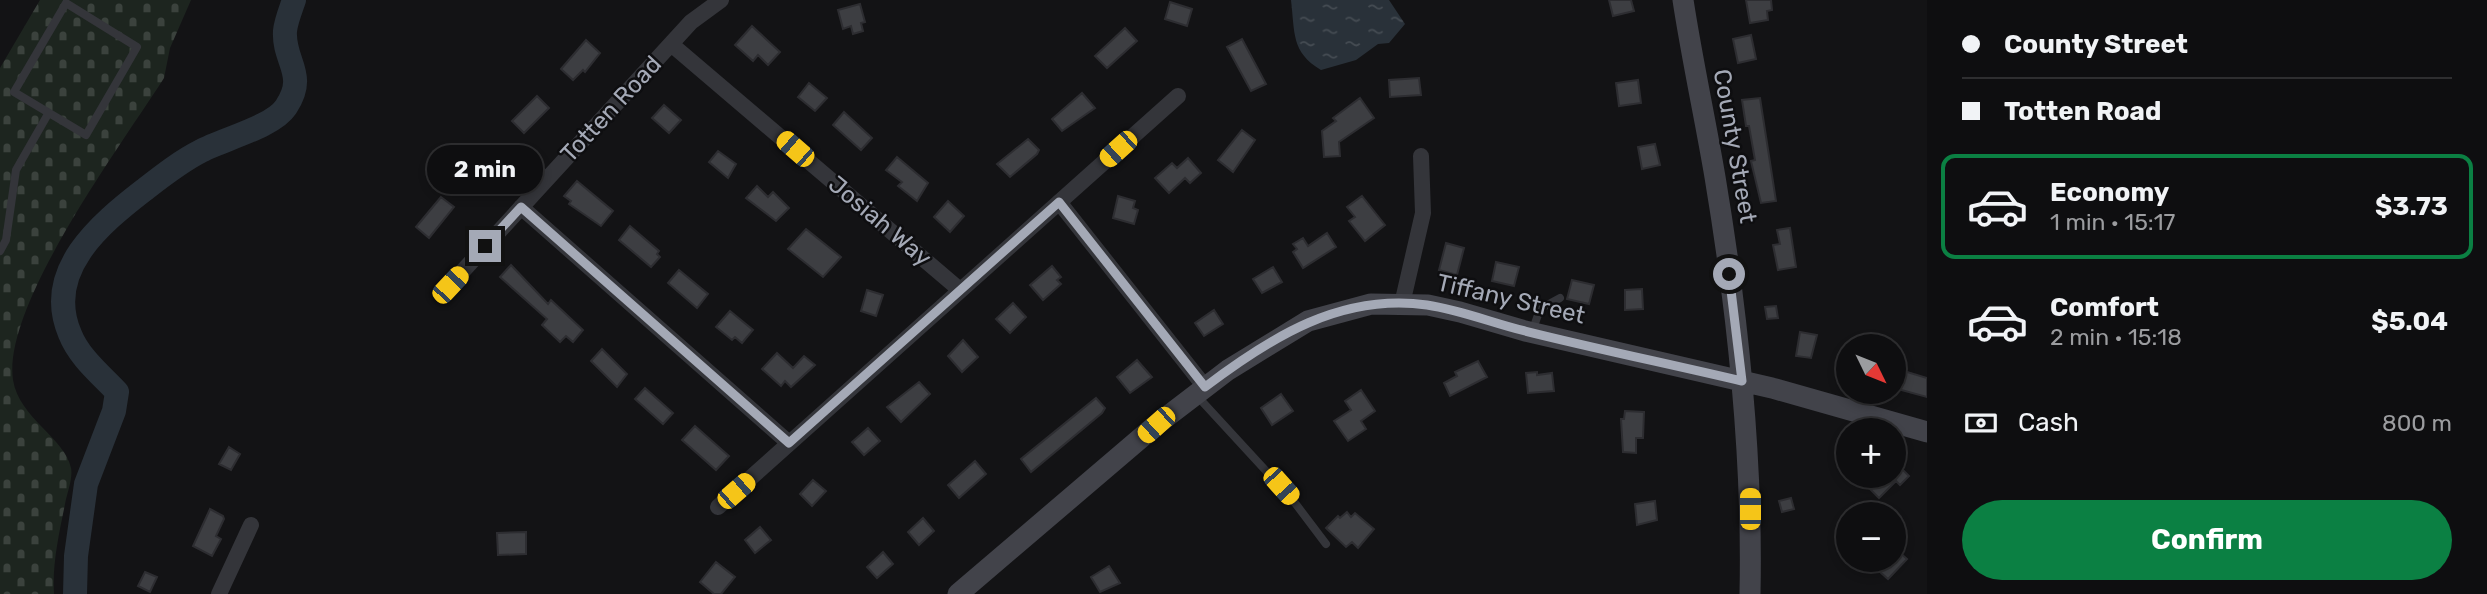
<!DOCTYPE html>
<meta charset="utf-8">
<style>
:root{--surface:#0e0e10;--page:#1c1c1e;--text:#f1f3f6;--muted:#9b9c9f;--line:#2e2e30;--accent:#0b8043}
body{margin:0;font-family:Rubik,sans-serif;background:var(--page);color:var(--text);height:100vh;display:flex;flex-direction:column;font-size:26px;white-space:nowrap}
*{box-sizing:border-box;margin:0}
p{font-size:23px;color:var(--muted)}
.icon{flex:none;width:38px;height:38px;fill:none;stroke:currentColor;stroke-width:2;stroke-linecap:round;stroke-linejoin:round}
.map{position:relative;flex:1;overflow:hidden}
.side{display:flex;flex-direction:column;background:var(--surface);width:560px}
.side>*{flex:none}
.hud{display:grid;align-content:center;height:154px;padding:0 35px;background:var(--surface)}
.needle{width:46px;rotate:133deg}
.fabs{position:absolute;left:1836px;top:334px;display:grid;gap:14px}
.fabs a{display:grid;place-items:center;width:70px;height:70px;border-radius:50%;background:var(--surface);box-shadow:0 4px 10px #0003,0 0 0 2px var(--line);font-size:35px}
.end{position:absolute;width:32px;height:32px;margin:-16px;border:9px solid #a4a9b6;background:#111;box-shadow:0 0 0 4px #111}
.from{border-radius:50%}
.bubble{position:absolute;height:49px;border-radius:24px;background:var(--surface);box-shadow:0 4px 10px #0003,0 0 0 2px var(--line);font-size:23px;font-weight:700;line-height:49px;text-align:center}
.car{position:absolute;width:21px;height:42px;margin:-21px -10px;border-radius:9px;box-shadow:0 0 5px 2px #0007;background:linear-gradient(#f5c518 24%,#345 0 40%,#f5c518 0 76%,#345 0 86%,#f5c518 0)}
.hud b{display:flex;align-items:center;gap:24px;height:66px;font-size:26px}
.hud b+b{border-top:2px solid var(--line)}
.hud i{width:18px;height:18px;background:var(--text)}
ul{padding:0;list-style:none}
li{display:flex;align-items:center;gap:21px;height:105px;margin:0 14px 10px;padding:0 21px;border:4px solid transparent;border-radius:14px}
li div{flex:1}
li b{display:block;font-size:26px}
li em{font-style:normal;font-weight:700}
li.active{border-color:var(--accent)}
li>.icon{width:63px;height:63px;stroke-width:1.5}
.pay{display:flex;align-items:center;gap:18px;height:77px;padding:0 35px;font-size:26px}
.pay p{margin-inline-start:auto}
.primary-button{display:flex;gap:14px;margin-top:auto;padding:14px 35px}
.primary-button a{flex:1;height:80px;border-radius:42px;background:var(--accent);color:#fff;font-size:28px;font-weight:700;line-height:80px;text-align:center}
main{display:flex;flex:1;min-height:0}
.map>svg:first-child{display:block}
</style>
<main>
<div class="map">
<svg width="1927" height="594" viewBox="0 0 1927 594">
<defs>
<pattern id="cemetery-stones" width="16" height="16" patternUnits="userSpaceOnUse" patternTransform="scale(1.75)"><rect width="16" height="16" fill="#1d251f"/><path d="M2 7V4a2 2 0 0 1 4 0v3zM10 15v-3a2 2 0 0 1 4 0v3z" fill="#3b423d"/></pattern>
<pattern id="water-ripples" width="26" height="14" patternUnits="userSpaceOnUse" patternTransform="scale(1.75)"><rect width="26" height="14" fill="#293139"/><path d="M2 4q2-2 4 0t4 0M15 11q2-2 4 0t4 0" fill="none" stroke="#454c53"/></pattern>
</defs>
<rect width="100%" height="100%" fill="#131315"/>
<!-- cemetery -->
<path fill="url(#cemetery-stones)" d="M40,0H191L170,48L164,78C122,144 2,305 13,380C19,418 65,438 71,468C73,479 67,493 65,504C59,534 52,564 54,594H0V68Z"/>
<!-- water -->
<path fill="url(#water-ripples)" d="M1291,0H1389L1405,24L1389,43L1378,44L1356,60L1321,70C1291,52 1295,33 1291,0Z"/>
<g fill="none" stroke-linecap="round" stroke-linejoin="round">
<!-- river -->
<path stroke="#293139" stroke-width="24" d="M75,594L76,556L86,484L114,411L117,392C100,374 79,357 70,334C43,271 100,224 144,190C162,176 181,161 201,151C223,139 273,127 286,107C308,74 283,62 285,31C286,21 291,9 294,0"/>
</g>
<!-- building -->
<path fill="#3d3e42" stroke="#2d2d31" stroke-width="2" d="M1609,0H1631L1634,11L1613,16Z
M1746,0H1771L1772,10L1767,11L1768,20L1750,23Z
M1170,2L1192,9L1187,26L1165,19Z
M860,4L865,22L861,23L863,31L853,34L851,26L843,29L838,10Z
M752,26L780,52L768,65L758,55L753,61L735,45Z
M1125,28L1137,41L1107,68L1095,56Z
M1751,35L1756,59L1738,63L1733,39Z
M1242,39L1266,84L1251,91L1227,47Z
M586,40L600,53L585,72L583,70L573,80L561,69Z
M1419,78L1421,95L1390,97L1389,80Z
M1638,80L1641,103L1619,106L1616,83Z
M809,83L827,98L815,111L798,97Z
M1082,93L1095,108L1062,131L1052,119Z
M537,96L549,108L524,133L512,121Z
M1360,98L1374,118L1339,142L1340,156L1324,157L1322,131L1336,121L1333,118Z
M1760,98L1776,201L1761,203L1751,161L1755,160L1749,126H1746L1742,100Z
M664,105L681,120L669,133L652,118Z
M844,112L872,138L861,150L833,125Z
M1242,130L1255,140L1233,172L1218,160Z
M1028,139L1039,150L1037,154L1010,177L997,164Z
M1655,144L1660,165L1642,169L1638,147Z
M718,151L736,164L728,178L709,162Z
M897,157L928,183L917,201L898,186L902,182L886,170Z
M1188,158L1201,173L1190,183L1185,178L1169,193L1155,178L1172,163L1177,168Z
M577,181L613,211L601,226L569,204L571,201L564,196Z
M757,186L768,197L773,192L789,208L776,221L746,198Z
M1118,196L1135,201L1133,208L1138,210L1134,224L1113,218Z
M1362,196L1385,225L1365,241L1349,221L1355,217L1347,207Z
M441,197L454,207L429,238L416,227Z
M948,201L964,216L950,232L934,217Z
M630,226L659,251L657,254L660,257L651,267L619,240Z
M1790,228L1796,267L1778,270L1773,245L1780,244L1777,230Z
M806,229L841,257L823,277L788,249Z
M1327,233L1336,247L1303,268L1293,252L1297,249L1293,244L1303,238L1308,246Z
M1446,243L1464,248L1457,275L1439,270Z
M1496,262L1519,267L1514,286L1492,281Z
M511,265L548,304L551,300L583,330L573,342L566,336L560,342L542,325L547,319L500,277Z
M1052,266L1061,277L1057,280L1061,284L1043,300L1030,285Z
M1273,267L1282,282L1262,293L1253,279Z
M679,270L708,294L697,308L668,283Z
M1572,280L1594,285L1589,304L1567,299Z
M1642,289L1643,309L1625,310V290Z
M867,290L883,295L876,316L861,311Z
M1013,303L1026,317L1010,333L996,319Z
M1776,306L1778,318L1767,319L1765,307Z
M1214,310L1223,324L1204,336L1195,323Z
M730,311L753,330L742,343L735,337L732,340L716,327Z
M1800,332L1817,335L1811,358L1796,356Z
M963,340L978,357L962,372L948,356Z
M602,349L627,374L617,387L591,361Z
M777,353L793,368L804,356L815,365L791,387L785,381L781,386L762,369Z
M1137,360L1152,377L1130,393L1117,377Z
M1478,361L1487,377L1450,396L1444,383L1457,376L1455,372Z
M1894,368L1927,378V397L1894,388Z
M1537,372V375L1552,373L1554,391L1528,393L1526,373Z
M919,382L930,394L901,422L887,407Z
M645,388L673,413L663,424L635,399Z
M1361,390L1375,411L1361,421L1366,429L1348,441L1334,421L1351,410L1345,401Z
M1281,394L1293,411L1272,425L1261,408Z
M1096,398L1105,408L1102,413L1031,472L1021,459Z
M1625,411L1644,412L1643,438H1636V453L1623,452L1621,419H1624Z
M695,426L729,456L716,470L682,440Z
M868,428L880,441L864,455L852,442Z
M229,447L240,454L231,470L219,464Z
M975,461L986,474L959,498L948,485Z
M1894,461L1909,476L1900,485L1896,481L1879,498L1867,486L1876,476H1894Z
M813,480L826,491L812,506L800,494Z
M1791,498L1794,509L1782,512L1779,501Z
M1655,501L1657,520L1637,525L1635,504Z
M210,509L223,516L224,519L216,536L221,539L212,556L193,546Z
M1347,512L1351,517L1355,513L1374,529L1358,548L1352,542L1346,547L1326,528L1338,516L1340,518Z
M923,518L934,531L919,545L908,532Z
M760,527L771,540L755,553L745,540Z
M526,532V554L498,555L497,533Z
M1898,551L1907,559L1888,579L1879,571L1894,560Z
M883,552L893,564L877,578L867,567Z
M716,562L735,577L721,594H714L700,582Z
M1109,566L1120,583L1100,592L1091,577Z
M145,572L157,577L150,592L138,586Z"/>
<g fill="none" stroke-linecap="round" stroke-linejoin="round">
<!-- lane -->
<path stroke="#34353a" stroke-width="8" d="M66,3L137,47L86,135L14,92Z
M0,251L6,240L16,170L48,114
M1532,332L1540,309L1560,298
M1198,397L1292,499L1326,544"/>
<!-- street -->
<path stroke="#34353a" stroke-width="16" d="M671,44L960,290
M1059,202L1205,387
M521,207L789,443
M450,285L691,22L721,0
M1402,304L1423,213L1421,156
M718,507L1178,96
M219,594L251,525"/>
<!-- secondary -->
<path stroke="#42434a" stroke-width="21" d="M1683,0C1692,59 1705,118 1715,177C1738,315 1753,454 1750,594
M958,594L1156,425L1228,370L1308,321L1371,304L1428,305L1460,312L1525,331L1772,388L1927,432"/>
</g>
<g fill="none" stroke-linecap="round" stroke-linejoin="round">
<!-- route -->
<path stroke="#a4a9b6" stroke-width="9" d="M485,246L521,207L789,443L1059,202L1205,387C1271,337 1341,293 1427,305C1461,310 1492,323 1525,331C1597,349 1670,364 1742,381L1729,274"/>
</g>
<g text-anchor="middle" stroke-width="5" stroke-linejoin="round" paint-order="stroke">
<!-- street labels -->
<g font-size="24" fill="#a4a9b6" stroke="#0e0e10">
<text transform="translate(611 109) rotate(-47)" y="8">Totten Road</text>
<text transform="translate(1735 146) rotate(80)" y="8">County Street</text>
<text transform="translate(880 221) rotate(40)" y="8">Josiah Way</text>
<text transform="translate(1511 299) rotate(13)" y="8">Tiffany Street</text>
</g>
</g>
</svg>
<div class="fabs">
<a><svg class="needle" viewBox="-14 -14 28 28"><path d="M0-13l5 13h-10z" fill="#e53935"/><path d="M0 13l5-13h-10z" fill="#9b9c9f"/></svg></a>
<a>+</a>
<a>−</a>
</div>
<i class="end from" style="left:1729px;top:274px"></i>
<i class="end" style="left:485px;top:246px"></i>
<div class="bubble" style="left:427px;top:145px;width:116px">2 min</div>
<i class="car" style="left:795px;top:149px;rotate:311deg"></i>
<i class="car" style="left:1118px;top:149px;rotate:228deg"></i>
<i class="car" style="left:450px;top:285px;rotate:43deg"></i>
<i class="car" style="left:1156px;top:425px;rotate:228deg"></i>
<i class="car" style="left:1281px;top:486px;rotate:138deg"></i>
<i class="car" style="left:736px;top:491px;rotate:49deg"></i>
<i class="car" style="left:1750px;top:509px;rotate:0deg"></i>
</div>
<section class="side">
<div class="hud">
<b><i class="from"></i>County Street</b>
<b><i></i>Totten Road</b>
</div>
<ul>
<li class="active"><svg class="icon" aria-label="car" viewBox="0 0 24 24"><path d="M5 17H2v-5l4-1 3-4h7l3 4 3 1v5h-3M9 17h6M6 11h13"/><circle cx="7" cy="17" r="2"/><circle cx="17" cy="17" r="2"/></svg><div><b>Economy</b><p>1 min · 15:17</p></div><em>$3.73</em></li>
<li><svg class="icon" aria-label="car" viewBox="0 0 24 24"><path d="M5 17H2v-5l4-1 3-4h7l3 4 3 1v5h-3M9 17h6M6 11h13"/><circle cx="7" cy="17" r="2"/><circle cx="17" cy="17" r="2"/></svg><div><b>Comfort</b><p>2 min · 15:18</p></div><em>$5.04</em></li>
</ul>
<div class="pay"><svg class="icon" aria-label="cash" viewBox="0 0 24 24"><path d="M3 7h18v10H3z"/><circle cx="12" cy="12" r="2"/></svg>Cash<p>800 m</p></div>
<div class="primary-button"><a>Confirm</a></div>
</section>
</main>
